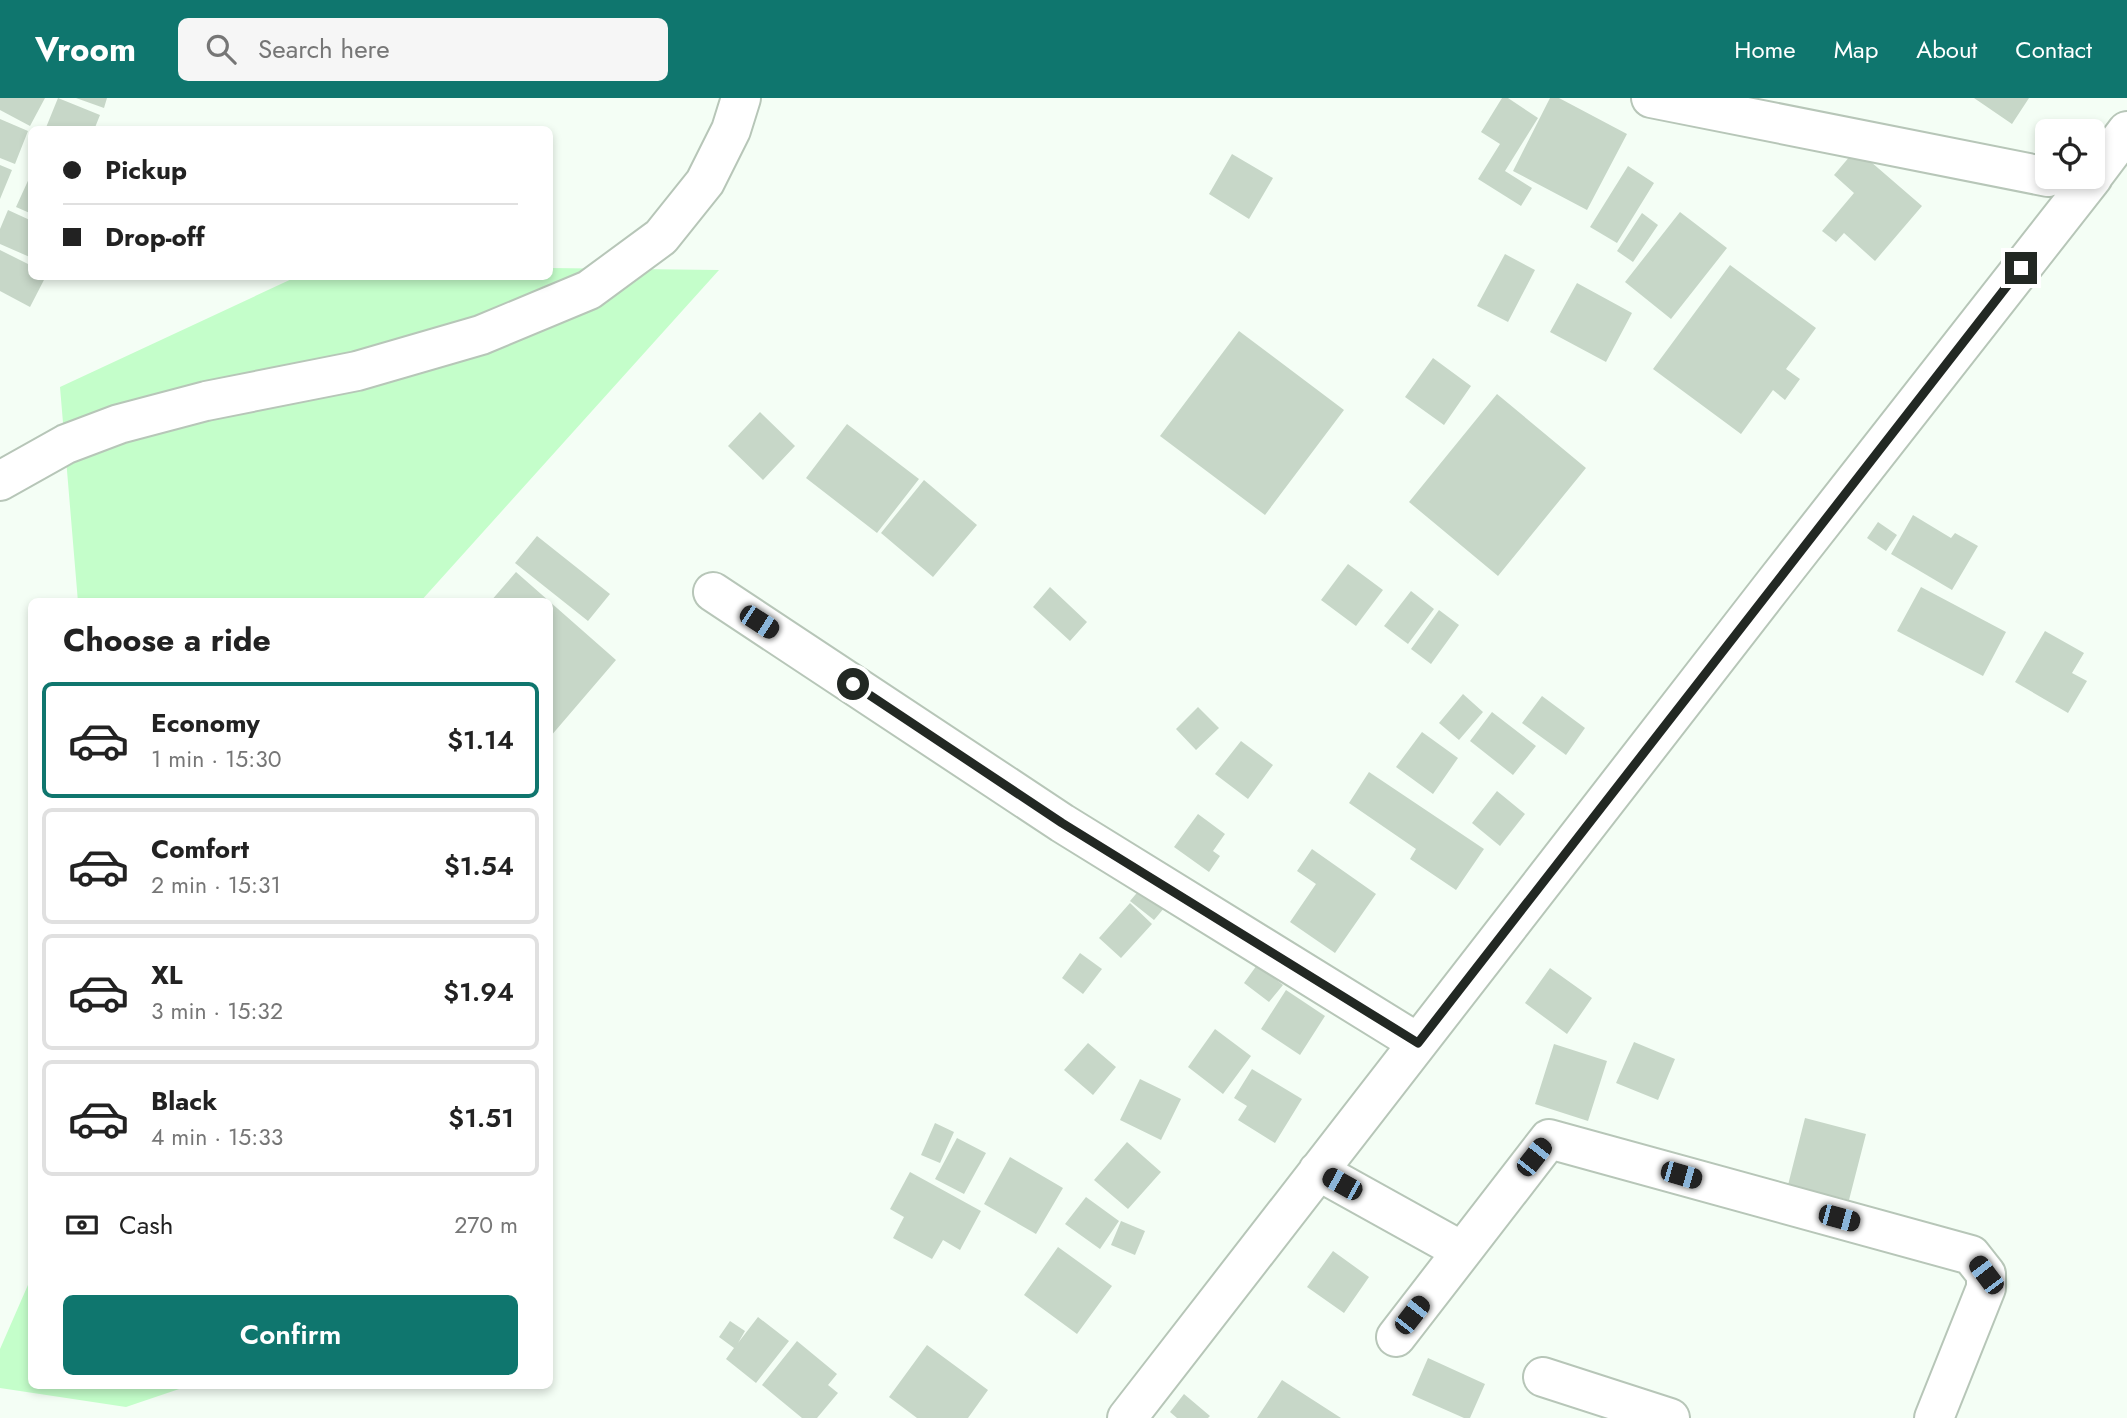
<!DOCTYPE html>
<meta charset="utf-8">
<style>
:root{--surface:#fff;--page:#f6f6f6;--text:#222;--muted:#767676;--line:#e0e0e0;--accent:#0f766e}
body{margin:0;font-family:Jost,sans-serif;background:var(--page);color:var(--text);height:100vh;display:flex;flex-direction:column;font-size:26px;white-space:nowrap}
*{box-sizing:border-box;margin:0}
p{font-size:23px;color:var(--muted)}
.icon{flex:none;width:38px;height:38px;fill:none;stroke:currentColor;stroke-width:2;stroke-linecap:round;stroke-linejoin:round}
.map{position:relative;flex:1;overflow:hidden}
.side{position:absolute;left:28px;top:500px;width:525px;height:791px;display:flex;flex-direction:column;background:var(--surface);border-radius:10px;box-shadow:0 4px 10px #0003}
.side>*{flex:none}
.banner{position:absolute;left:28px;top:28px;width:525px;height:154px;border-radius:10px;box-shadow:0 4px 10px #0003;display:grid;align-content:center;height:154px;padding:0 35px;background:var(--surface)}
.buttons{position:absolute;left:2035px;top:21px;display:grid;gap:14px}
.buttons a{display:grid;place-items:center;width:70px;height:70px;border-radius:10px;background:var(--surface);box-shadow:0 4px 10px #0003;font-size:35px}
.end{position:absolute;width:32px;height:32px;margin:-16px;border:9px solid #222823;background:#fff;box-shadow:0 0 0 4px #fff}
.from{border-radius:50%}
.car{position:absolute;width:21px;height:42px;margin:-21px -10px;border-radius:9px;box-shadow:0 0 5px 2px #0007;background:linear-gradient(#222 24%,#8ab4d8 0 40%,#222 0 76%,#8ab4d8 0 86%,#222 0)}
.banner b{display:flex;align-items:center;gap:24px;height:66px;font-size:26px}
.banner b+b{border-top:2px solid var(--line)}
.banner i{width:18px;height:18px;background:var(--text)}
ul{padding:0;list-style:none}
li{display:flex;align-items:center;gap:21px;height:116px;margin:0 14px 10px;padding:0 21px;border:4px solid var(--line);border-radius:10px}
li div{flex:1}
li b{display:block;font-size:26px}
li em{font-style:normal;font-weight:600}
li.selected{border-color:var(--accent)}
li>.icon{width:63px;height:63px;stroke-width:1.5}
h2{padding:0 35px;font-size:32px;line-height:84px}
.pay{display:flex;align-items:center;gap:18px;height:77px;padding:0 35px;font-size:26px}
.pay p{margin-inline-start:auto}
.action{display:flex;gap:14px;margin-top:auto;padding:14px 35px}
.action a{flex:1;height:80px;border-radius:10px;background:var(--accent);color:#fff;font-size:28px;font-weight:600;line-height:80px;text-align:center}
header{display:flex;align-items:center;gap:42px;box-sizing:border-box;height:98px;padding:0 35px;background:var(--accent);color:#fff}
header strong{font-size:33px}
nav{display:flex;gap:38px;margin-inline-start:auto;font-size:24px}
.search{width:490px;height:63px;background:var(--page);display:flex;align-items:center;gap:18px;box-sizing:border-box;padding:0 24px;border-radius:10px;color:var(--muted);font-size:26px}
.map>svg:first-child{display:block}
</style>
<header>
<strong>Vroom</strong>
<div class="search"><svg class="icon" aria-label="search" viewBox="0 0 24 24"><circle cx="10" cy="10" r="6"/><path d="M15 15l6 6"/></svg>Search here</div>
<nav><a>Home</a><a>Map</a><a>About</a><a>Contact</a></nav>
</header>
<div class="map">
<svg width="2127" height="1320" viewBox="0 0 2127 1320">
<rect width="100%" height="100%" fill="#f4fef5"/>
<!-- green -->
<path fill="#c4feca" d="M550,170L719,172L420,504H78L60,289L296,179L550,178Z
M31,1180L32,1288H188L126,1309L0,1290V1251Z"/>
<!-- building -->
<path fill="#c7d7c8" d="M0,0H45L30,28L0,12Z
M58,0L100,17L94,32H45Z
M76,0H107L104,10Z
M1502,0H1508L1538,20L1505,73L1532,90L1521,108L1478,81L1500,46L1481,34Z
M1550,0H1559L1627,36L1587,112L1513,73Z
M1974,0H2029L2012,26Z
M0,21L28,33L15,66L0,60Z
M1856,51L1922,108L1875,163L1844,135L1836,144L1822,133L1854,95L1834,77Z
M1232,56L1273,80L1249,121L1209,96Z
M0,67L12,72L0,101Z
M1628,68L1654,85L1617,145L1590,129Z
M32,74V116L16,109Z
M8,112L32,123V160L0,146V131Z
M1680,114L1727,150L1671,221L1625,184Z
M1642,115L1658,127L1633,164L1617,153Z
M0,152L32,168V178H46L30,209L0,193Z
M1505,156L1535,172L1508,224L1477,208Z
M1730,167L1816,230L1786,271L1800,281L1785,302L1773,292L1741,336L1653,271Z
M1577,185L1632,215L1606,264L1550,234Z
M1239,233L1344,312L1265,417L1160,338Z
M1433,260L1471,288L1444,327L1405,299Z
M1497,296L1586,370L1498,478L1409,404Z
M760,314L795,348L763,382L728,348Z
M847,326L919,381L877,435L806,380Z
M924,382L977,427L933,479L881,435Z
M1913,417L1951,440L1955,435L1978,448L1952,492L1891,456Z
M1878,424L1897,437L1886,453L1867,440Z
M537,438L610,496L588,523L515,465Z
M1348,466L1383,492L1356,528L1321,502Z
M516,474L616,562L550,639V504H490Z
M1050,489L1087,524L1070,543L1033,509Z
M1921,489L2006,534L1983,578L1897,533Z
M1411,493L1434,511L1408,546L1384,528Z
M1439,512L1459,527L1431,566L1411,551Z
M2045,533L2084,555L2072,575L2087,583L2068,615L2015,584Z
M1463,596L1483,614L1459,642L1439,625Z
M1542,598L1585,630L1566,657L1522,625Z
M1198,609L1219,630L1196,652L1176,631Z
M1492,614L1536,648L1513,677L1470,643Z
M1422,634L1458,660L1433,696L1396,669Z
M1241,643L1273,667L1248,701L1215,676Z
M1369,674L1484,751L1456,792L1410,761L1416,751L1349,705Z
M1497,693L1525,716L1500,748L1472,725Z
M1198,716L1225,736L1213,753L1220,758L1209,774L1174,749Z
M1312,751L1376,796L1335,855L1290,824L1316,786L1297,773Z
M1141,790L1165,809L1154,822L1130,803Z
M1130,805L1152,826L1121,860L1099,840Z
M1080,855L1102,871L1083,896L1062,880Z
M1257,867L1283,887L1269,904L1244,885Z
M1550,870L1592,900L1567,936L1525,905Z
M1286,892L1325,918L1300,957L1261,931Z
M1215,931L1251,958L1223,996L1188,969Z
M1634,944L1675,961L1658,1002L1616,985Z
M1088,945L1116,969L1093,997L1064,972Z
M1554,946L1607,963L1588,1023L1535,1006Z
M1252,971L1302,1001L1275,1045L1238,1022L1247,1008L1234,1000Z
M1140,981L1181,1001L1161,1042L1120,1022Z
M1805,1020L1866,1036L1849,1102L1788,1087Z
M935,1025L954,1034L940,1065L921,1057Z
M957,1040L986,1055L964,1096L935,1081Z
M1127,1044L1161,1074L1128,1111L1094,1082Z
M1010,1059L1063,1090L1036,1136L984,1106Z
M910,1074L981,1113L960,1152L943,1142L932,1161L893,1140L904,1119L890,1111Z
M1086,1099L1119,1123L1100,1151L1065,1126Z
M1121,1123L1145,1133L1135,1157L1111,1147Z
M1058,1149L1112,1188L1077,1236L1024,1197Z
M1333,1153L1369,1179L1344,1215L1307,1189Z
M758,1219L789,1243L756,1285L726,1261L734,1250L719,1239L730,1223L745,1233L738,1245Z
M797,1243L837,1276L828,1287L838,1295L817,1320H802L762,1287Z
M927,1247L988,1292L968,1320H917L889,1299Z
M1428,1260L1485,1286L1470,1320H1464L1412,1297Z
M1282,1282L1341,1320H1257Z
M1184,1296L1210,1318L1208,1320H1177L1170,1314Z"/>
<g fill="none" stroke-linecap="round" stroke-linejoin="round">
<!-- minor casing -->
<g stroke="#b7c6b8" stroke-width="42">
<path id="minor" d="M1651,0L2048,79
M2093,78L2127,33
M0,383L66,346L119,326L206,303L357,273L481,237L589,192L661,139L705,84L731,32L741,0
M713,494L1062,725L1418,945
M1318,1073L1462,1153
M1396,1239L1549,1041L1971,1157L1986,1176V1190L1934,1320
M1543,1279L1670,1320
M1127,1320L1774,486L2093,79"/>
</g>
<!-- minor -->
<use href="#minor" stroke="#fff" stroke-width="38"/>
</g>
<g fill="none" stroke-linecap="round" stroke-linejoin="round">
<!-- route -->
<path stroke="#222823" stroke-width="9" d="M853,586L1062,725L1418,945L2021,170"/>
</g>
</svg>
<div class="buttons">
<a><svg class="icon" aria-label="locate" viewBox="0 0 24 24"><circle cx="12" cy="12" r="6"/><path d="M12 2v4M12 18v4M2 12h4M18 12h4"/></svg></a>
</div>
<i class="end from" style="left:853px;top:586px"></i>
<i class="end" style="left:2021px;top:170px"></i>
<i class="car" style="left:759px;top:524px;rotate:123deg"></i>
<i class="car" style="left:1534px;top:1059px;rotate:38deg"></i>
<i class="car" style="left:1681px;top:1077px;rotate:106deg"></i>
<i class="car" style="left:1342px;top:1086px;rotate:299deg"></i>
<i class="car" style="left:1839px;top:1120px;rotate:105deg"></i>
<i class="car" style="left:1986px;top:1177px;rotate:323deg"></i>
<i class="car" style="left:1412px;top:1217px;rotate:38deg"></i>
<div class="banner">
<b><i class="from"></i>Pickup</b>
<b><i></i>Drop-off</b>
</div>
<section class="side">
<h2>Choose a ride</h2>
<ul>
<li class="selected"><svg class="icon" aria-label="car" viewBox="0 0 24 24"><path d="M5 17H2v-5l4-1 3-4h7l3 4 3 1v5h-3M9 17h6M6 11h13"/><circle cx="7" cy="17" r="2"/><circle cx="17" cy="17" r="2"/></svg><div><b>Economy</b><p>1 min · 15:30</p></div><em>$1.14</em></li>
<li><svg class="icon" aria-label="car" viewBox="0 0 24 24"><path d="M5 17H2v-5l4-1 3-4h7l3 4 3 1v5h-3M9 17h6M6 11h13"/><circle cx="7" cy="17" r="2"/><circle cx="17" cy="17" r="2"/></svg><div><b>Comfort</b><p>2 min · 15:31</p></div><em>$1.54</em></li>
<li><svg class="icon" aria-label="car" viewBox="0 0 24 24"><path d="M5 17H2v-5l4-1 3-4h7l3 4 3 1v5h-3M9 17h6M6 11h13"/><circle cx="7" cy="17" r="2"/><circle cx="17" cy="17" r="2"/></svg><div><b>XL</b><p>3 min · 15:32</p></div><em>$1.94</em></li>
<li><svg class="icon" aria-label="car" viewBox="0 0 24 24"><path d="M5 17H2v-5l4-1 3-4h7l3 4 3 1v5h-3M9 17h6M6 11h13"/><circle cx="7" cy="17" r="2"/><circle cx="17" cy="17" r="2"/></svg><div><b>Black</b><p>4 min · 15:33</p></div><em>$1.51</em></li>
</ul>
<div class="pay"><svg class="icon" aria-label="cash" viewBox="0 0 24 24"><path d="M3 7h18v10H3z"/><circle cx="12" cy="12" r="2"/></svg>Cash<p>270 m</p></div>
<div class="action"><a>Confirm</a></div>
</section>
</div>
